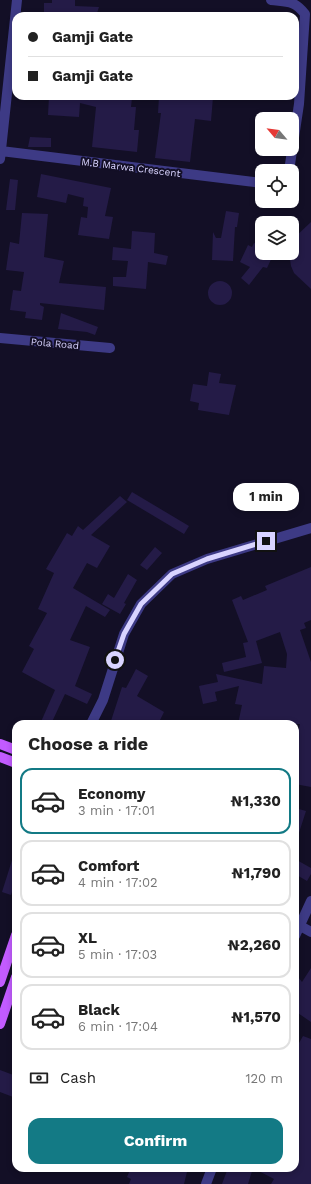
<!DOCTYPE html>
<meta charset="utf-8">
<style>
:root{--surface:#fff;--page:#f2f2f2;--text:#222;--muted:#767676;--line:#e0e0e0;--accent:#137a85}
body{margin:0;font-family:"Work Sans",sans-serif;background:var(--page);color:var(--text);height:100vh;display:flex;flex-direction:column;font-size:15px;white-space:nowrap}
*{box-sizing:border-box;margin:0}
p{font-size:13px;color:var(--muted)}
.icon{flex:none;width:22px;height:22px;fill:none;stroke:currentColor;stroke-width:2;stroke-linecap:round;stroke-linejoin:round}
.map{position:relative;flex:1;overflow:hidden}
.panel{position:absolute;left:12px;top:720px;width:287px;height:452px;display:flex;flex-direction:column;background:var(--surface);border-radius:12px;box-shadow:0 2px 6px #0003}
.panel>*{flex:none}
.banner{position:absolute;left:12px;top:12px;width:287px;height:88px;border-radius:12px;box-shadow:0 2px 6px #0003;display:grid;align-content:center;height:88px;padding:0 16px;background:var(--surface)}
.needle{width:26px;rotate:299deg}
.fabs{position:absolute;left:255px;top:112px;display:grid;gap:8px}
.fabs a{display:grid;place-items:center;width:44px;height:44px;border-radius:8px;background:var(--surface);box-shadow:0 2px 6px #0003;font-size:20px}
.end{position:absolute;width:18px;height:18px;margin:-9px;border:5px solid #d9d4ff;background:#111;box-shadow:0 0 0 2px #111}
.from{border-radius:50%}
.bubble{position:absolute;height:28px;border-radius:12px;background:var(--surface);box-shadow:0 2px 6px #0003;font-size:13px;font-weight:700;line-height:28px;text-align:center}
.banner b{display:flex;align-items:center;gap:14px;height:38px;font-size:15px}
.banner b+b{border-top:1px solid var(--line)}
.banner i{width:10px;height:10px;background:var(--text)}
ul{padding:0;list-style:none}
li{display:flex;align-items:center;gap:12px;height:66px;margin:0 8px 6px;padding:0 8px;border:2px solid var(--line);border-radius:12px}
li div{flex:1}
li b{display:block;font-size:15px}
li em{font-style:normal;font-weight:700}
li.selected{border-color:var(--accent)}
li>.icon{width:36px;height:36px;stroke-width:1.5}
h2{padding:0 16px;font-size:18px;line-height:48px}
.pay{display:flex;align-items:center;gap:10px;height:44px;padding:0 16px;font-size:15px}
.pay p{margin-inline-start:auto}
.primary-button{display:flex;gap:8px;margin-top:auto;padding:8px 16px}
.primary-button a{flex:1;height:46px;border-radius:12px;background:var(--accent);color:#fff;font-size:16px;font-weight:700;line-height:46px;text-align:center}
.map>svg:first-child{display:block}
</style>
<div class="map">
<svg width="311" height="1184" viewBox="0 0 311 1184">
<rect width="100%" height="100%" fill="#130f26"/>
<!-- building -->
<path fill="#241b47" d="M52,0H75V6L99,7L96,16H44V3H52Z
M49,96L132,98L131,107H136L134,130H139L137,152L92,147L96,107L80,103L79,117L48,115Z
M159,96L213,97L211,121L195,119L190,162L155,158L161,113H158Z
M30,137L51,138V147H28Z
M41,174L111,188L105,216L113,217L109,239L78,235L81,217L87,218L88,207L83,206L84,198L68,194L66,203L37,197Z
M10,179L18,180L15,210H6Z
M226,211L239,213L237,227H235L233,261L212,260L213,232L216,238H221Z
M22,213L48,214L44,257L64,261L59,283L106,287L104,310L40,303V305L44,307L42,320L25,318L26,312L10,310L13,290L21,291L24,272L6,270L10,242L19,244Z
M311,222V289L294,273L291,266L289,253H292V242L294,238Z
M132,231L155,233L154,253L168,256L166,265L148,262L146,289L113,286V277H126L128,261L112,260L113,247L131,249Z
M254,243L262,246V253H274L267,268L263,267L249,285L241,278L250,267L240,262L248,245L252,247Z
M208 293a12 12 0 1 1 24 0a12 12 0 1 1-24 0Z
M61,313L98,327L95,335L87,332L58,329Z
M209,372L221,374L219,383L236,385L229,415L198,410L199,403L190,401L193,384L207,386Z
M132,492L189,526L184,534L127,500Z
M120,496L127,502L91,535L110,546L97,568L87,563L73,588L110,610L105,617L86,606L70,640L90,647L75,686L92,694L87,704L65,694L51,724H40L55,690L22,672L34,649L29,646L47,613L38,609L54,573L46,569L67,533L72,536L78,526L83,530Z
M155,547L162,553L147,570L140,565Z
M311,567V620L304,623L306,628L300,630L311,662V787L295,784V746L300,724H238L242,705L235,704L239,686L215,692L217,701L203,704L199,686L218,682L216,674L262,684L264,666L286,668L287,654L280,632L256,641L262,663L224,672L222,663L246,657L243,643L248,642L232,600L241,596L243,600L267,590L265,586Z
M128,574L137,580L124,603L126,604L120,614L102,604L108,594L114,598Z
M136,669L148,676L137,696L164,712L158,724H110L122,687L126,688Z
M295,808L306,811L297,839H295Z
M14,854H16V879L11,895L2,892Z
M295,859L311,868V874L307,881L295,874Z
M311,968V1022L295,1011V973L302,982Z
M303,1036L311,1039V1184H271L274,1179L253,1168L248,1184H222L228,1168H295V1050Z
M0,1070L16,1076V1089L13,1097L0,1092Z
M131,1168H188L184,1184H129L131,1179L127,1177Z"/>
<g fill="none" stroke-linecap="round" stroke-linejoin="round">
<!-- street -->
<path stroke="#3d3a85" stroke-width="10" d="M271,0C287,2 294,0 305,14L299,104L289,171
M1,151L262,183
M0,159L17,0
M0,338L110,348
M91,724L103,700L124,634L141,604L172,574L207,559L311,528
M295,923L311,932
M295,936L311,901
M206,1184L212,1168"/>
<!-- primary -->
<path stroke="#c25bff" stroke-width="10" d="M0,744L16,750
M0,757L16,763
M0,982L16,935
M0,1024L16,977"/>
</g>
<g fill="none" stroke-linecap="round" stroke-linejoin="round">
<!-- route -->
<path stroke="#d9d4ff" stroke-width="5" d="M115,660L124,634L141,604L172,574L207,559L266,541"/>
</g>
<g text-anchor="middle" stroke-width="4" stroke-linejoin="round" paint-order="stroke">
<!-- street labels -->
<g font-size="10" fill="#d9d4ff" stroke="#130f26">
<text transform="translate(131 167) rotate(7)" y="4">M.B Marwa Crescent</text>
<text transform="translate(55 343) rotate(5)" y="4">Pola Road</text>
</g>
</g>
</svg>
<div class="fabs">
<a><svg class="needle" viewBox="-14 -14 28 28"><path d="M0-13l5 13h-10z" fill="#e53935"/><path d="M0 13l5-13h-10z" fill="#767676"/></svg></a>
<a><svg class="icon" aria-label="locate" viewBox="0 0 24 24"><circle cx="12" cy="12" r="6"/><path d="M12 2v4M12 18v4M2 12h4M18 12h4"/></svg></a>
<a><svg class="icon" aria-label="layers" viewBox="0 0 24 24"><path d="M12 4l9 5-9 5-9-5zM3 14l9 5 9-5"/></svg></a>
</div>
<i class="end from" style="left:115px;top:660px"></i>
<i class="end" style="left:266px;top:541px"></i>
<div class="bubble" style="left:233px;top:483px;width:66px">1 min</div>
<div class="banner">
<b><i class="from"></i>Gamji Gate</b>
<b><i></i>Gamji Gate</b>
</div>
<section class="panel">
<h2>Choose a ride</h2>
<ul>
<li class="selected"><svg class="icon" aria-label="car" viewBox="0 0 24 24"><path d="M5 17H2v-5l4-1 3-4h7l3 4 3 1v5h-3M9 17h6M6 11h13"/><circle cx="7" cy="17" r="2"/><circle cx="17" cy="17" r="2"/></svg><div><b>Economy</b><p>3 min · 17:01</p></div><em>₦1,330</em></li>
<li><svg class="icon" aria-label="car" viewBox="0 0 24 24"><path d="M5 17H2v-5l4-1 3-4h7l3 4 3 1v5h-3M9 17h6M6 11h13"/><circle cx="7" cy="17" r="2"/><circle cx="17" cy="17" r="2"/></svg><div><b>Comfort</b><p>4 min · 17:02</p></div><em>₦1,790</em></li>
<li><svg class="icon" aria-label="car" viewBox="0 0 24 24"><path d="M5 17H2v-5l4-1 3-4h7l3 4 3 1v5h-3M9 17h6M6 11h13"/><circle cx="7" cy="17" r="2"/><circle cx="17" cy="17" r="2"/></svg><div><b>XL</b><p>5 min · 17:03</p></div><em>₦2,260</em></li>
<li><svg class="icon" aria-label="car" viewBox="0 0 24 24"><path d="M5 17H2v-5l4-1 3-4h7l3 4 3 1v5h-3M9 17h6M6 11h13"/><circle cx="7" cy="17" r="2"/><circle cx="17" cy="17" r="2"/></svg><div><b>Black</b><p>6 min · 17:04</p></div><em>₦1,570</em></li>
</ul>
<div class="pay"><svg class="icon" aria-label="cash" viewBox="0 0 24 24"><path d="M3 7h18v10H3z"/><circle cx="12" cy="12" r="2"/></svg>Cash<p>120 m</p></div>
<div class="primary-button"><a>Confirm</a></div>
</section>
</div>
